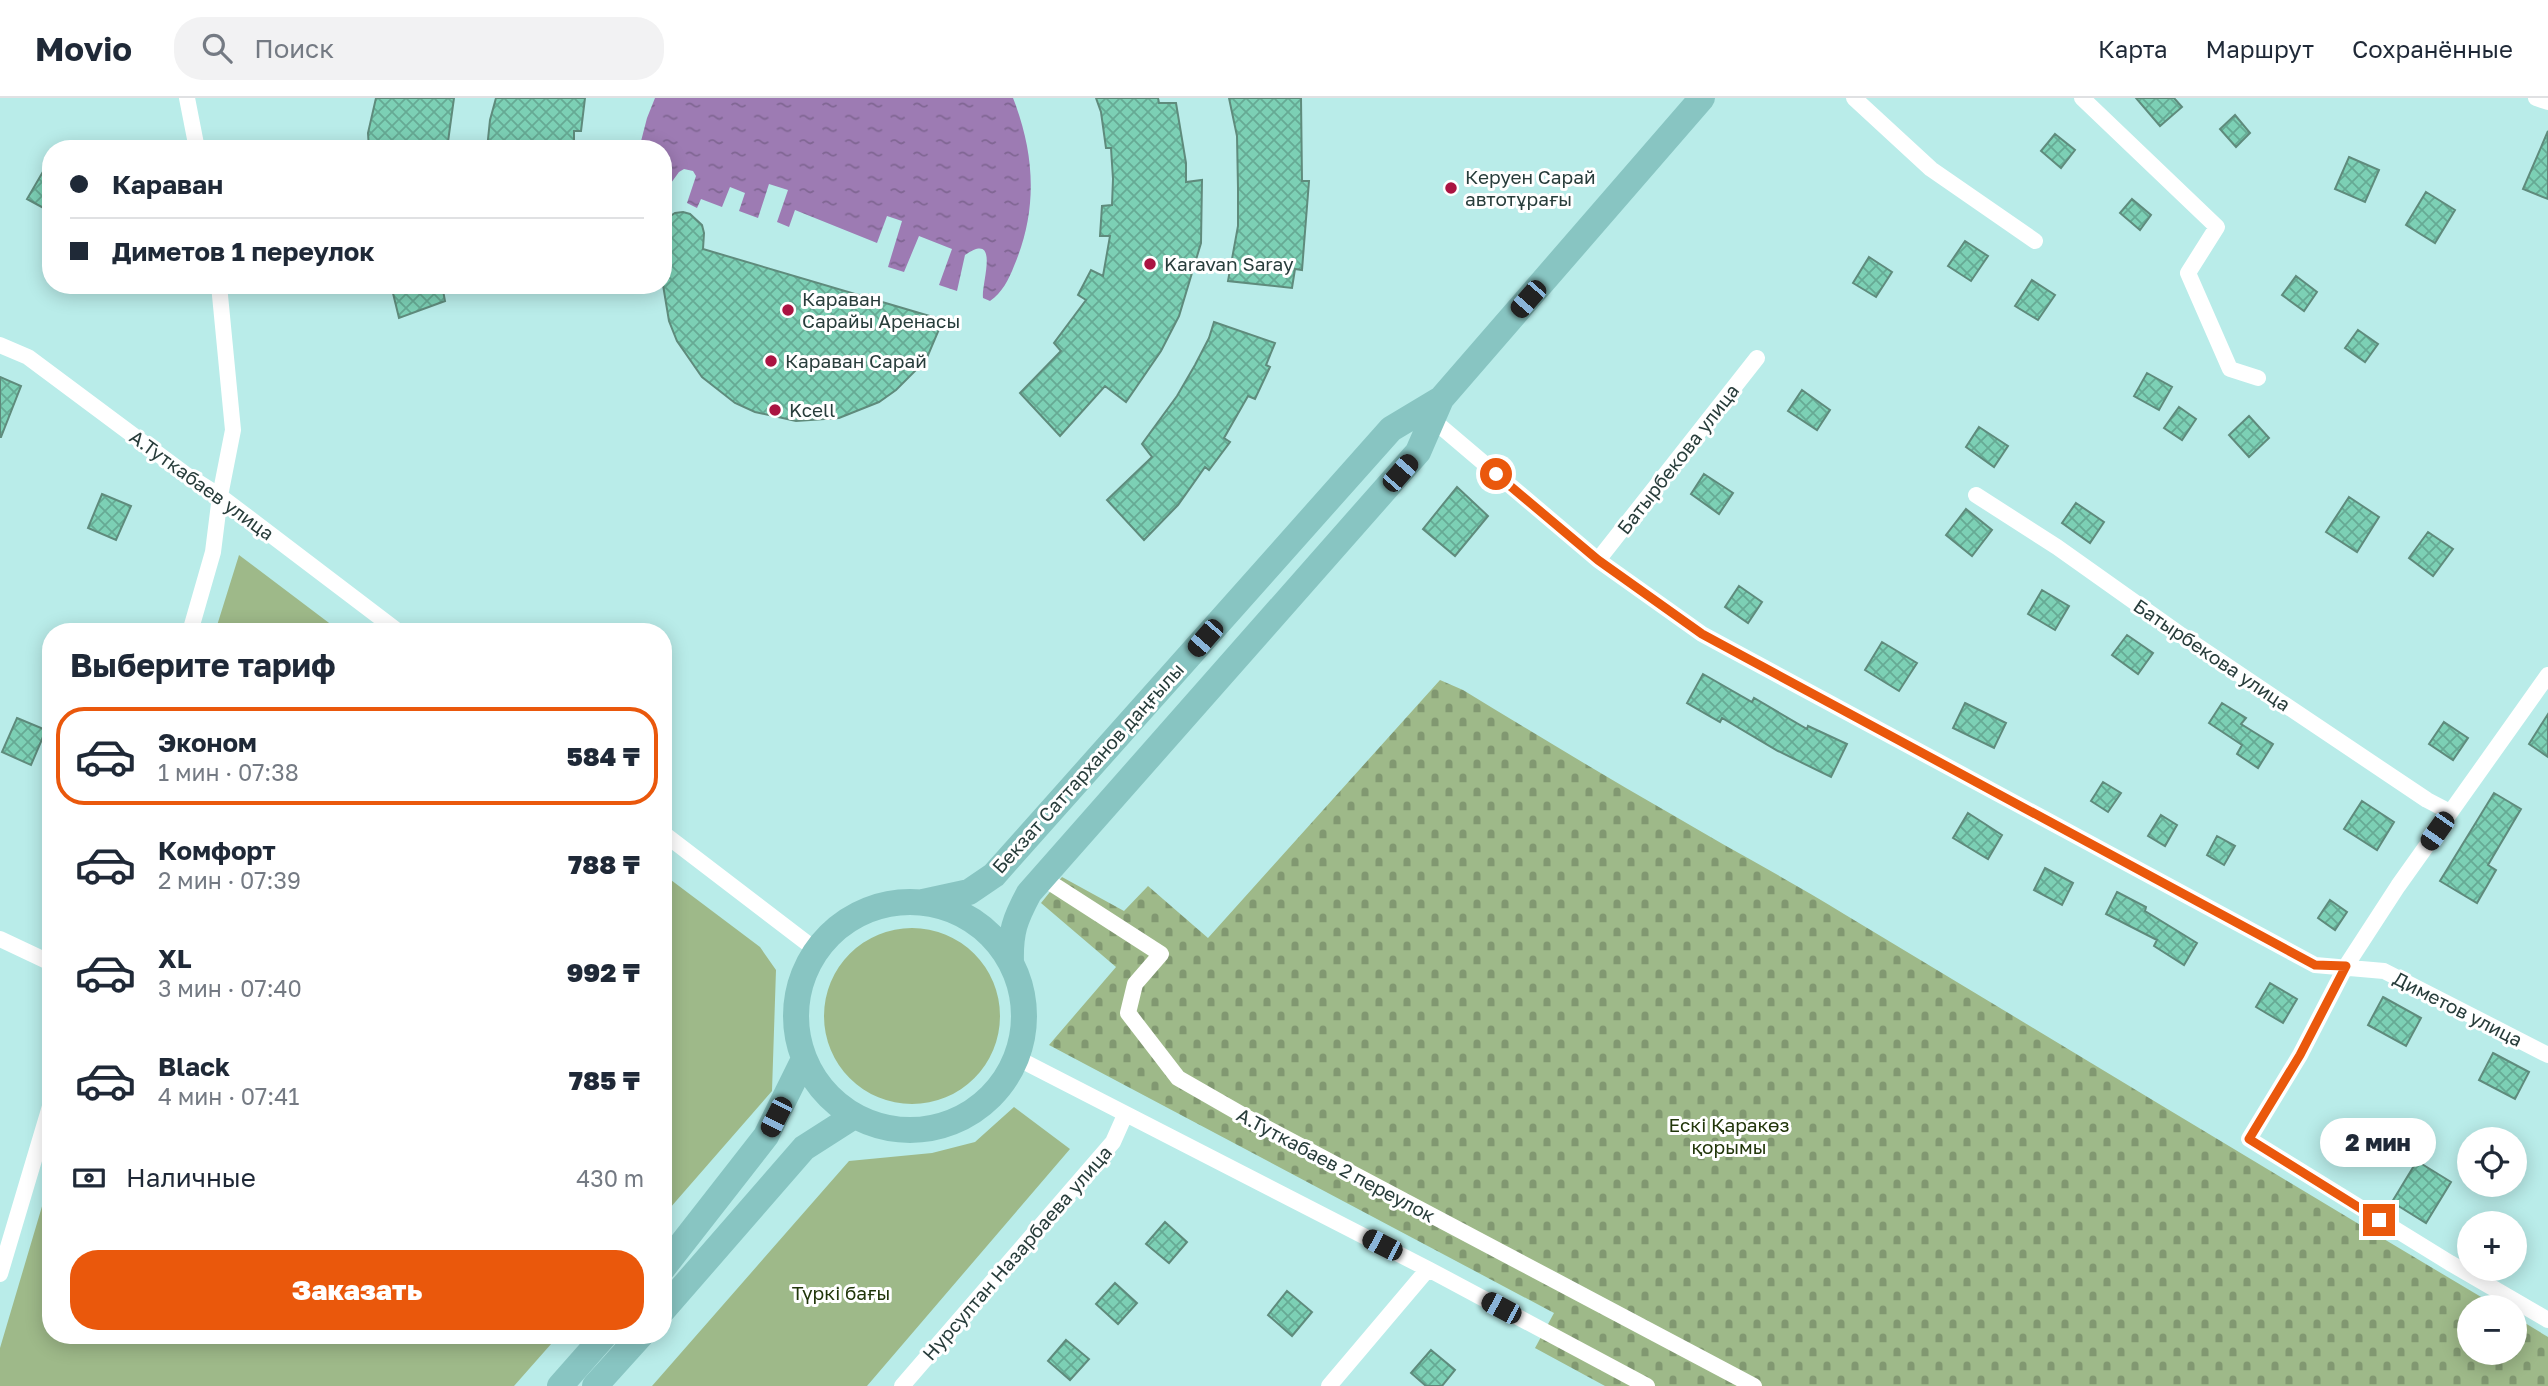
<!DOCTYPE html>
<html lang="ru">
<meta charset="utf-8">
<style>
:root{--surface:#fff;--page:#f2f2f3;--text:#1f2937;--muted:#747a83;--line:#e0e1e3;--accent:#ea580c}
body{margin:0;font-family:"Golos Text",sans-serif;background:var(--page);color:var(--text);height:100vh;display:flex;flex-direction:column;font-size:26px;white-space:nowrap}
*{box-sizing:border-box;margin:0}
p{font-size:23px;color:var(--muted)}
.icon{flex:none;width:38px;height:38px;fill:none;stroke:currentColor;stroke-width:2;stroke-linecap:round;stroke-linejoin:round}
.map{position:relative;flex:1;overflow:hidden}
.details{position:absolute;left:42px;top:525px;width:630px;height:721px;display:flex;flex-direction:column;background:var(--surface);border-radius:28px;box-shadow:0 4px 18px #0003}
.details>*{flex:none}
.guide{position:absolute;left:42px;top:42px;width:630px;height:154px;border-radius:28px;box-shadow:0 4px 18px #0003;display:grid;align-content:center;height:154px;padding:0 28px;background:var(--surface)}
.controls{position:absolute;left:2457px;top:1029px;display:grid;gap:14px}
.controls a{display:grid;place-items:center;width:70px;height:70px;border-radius:50%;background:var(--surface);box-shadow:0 4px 18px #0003;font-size:35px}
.end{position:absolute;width:32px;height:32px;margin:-16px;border:9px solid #ea580c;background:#fff;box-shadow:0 0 0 4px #fff}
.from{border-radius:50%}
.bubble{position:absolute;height:49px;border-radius:24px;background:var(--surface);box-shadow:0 4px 18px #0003;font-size:23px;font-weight:800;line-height:49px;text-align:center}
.car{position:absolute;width:21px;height:42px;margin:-21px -10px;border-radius:9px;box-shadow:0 0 5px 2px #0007;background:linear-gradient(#222 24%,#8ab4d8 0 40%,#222 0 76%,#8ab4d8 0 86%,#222 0)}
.guide b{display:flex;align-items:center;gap:24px;height:66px;font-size:26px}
.guide b+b{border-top:2px solid var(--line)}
.guide i{width:18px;height:18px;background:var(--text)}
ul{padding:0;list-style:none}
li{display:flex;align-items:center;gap:21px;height:98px;margin:0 14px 10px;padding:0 14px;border:4px solid transparent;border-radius:28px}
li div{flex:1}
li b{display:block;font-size:26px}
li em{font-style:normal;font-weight:800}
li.active{border-color:var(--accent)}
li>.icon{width:63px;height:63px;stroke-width:1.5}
h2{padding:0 28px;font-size:32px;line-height:84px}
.pay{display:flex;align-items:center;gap:18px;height:77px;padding:0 28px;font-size:26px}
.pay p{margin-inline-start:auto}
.cta{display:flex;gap:14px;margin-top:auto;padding:14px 28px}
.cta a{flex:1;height:80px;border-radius:28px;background:var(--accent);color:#fff;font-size:28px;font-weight:800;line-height:80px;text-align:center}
header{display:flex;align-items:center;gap:42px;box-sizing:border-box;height:98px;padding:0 35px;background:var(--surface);border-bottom:2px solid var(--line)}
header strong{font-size:33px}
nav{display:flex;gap:38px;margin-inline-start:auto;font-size:24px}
.search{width:490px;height:63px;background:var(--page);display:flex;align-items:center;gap:18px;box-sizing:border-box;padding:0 24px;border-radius:28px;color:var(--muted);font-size:26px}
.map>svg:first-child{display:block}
</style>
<header>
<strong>Movio</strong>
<div class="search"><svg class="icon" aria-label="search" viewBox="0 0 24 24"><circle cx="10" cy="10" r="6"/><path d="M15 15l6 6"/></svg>Поиск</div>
<nav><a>Карта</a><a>Маршрут</a><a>Сохранённые</a></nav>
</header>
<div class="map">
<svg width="2548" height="1288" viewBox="0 0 2548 1288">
<defs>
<pattern id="cemetery-stones" width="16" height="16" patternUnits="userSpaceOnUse" patternTransform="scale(1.75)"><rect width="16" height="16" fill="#9eb989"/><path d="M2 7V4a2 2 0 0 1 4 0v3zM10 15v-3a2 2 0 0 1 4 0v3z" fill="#819871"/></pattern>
<pattern id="water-ripples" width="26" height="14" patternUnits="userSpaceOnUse" patternTransform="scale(1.75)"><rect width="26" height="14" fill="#9d7bb3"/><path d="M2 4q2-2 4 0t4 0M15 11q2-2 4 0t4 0" fill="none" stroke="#806693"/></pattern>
<pattern id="building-cross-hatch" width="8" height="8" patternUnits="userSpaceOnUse" patternTransform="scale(1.75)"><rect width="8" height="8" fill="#7cd0b5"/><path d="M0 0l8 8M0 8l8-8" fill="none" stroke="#66aa94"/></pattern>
</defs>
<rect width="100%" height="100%" fill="#b9ece9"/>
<!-- green -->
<path fill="#9eb989" d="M239,457L341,534H215Z
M663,776L760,849L776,872L772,993L663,1118Z
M824 918a88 88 0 1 1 176 0a88 88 0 1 1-176 0Z
M1014,1009L1070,1051L867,1288H652L849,1063L932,1055L975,1044Z
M51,1078V1237H559L514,1288H0V1250Z"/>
<!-- cemetery -->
<path fill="url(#cemetery-stones)" d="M1440,582L1463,592C1532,634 1601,676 1671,716C1728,750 1787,781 1844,816C2062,947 2279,1079 2498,1209H2469V1255H2515V1219L2548,1239V1288H1605L1535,1250L1554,1215L1049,947L1116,869L1041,805L1062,779L1124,813L1148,788L1208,840Z"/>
<!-- water -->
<path fill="url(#water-ripples)" d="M655,0H1013C1035,56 1038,112 1014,168C1009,181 1002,195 990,203L983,200C981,186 1001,132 965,157L957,193L939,187L952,151L919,138L904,174L888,169L902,123L887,118L877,145L795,112L789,129L777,124L788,92L769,86L758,120L739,113L745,95L730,89L722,109L701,101L697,110L687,105L696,78L693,73L684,71L679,74L663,96V51H639L647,20Z"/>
<!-- building -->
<path fill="url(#building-cross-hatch)" stroke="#5f8b7c" stroke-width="2" d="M376,0H454L447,51H369L368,35Z
M496,0H585L581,33H574V51H487L490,22Z
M1096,0H1158L1159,5H1176L1186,65V84L1202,82L1201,145L1179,218L1161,253L1126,304L1105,288L1060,338L1020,295L1061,253L1054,245L1086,202L1078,197L1091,172L1103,178L1110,138H1100L1102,108L1112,107L1113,81L1111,50H1106L1101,14Z
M1229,0H1301L1302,83H1309L1302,172L1295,171L1292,190L1228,183L1238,128V90L1237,38Z
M2136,0H2174L2182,9L2160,28Z
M2235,17L2250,35L2236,49L2220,31Z
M2548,33V101L2523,91Z
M2055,36L2075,52L2061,70L2041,53Z
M2349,59L2379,72L2365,104L2335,91Z
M51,60V114L27,101Z
M2426,94L2455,112L2435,145L2406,127Z
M2132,101L2151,117L2140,132L2120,115Z
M683,114L690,116L702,127L704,135L703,151L943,222L926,262L896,292L879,304L839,320L796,323L755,314L735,305L702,279L677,243L669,223L663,187L665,154L663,152V123L675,115Z
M1965,143L1988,158L1971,183L1948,168Z
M1869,159L1892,174L1876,199L1853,185Z
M2296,178L2317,194L2304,213L2282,197Z
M2032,182L2055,197L2038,222L2015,208Z
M391,187H442L445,203L399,220Z
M1214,224L1275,245L1266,267L1270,269L1255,301L1248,298L1224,340L1230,344L1209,372L1205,369L1178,407L1144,442L1107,402L1152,359L1142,346L1177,298L1195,267L1209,240Z
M2358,232L2378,246L2365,264L2345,250Z
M2147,275L2172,289L2159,312L2134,298Z
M0,279L21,288L1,339H0Z
M1802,292L1830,312L1817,332L1788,313Z
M2179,309L2196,321L2182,342L2164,330Z
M2249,318L2269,340L2249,359L2229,337Z
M1979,329L2008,348L1994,369L1966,349Z
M1704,376L1733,395L1719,416L1691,396Z
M1457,389L1488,418L1455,458L1423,431Z
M102,396L131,408L116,442L88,430Z
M2349,399L2379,419L2357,454L2326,434Z
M2076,405L2104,424L2090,445L2062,425Z
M1966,411L1992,432L1972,458L1946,437Z
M2428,434L2453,451L2433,478L2409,460Z
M1739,488L1762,504L1748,525L1725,509Z
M2042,492L2069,508L2055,532L2028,516Z
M2127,537L2153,555L2138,576L2112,557Z
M1882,544L1917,565L1899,593L1865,572Z
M1703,576L1752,604L1754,600L1807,631L1808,628L1847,646L1831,679L1778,653L1722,620L1720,624L1687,605Z
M1965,605L2006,625L1994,650L1953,630Z
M2222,605L2246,620L2241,626L2273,646L2258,670L2237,656L2242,647L2209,625Z
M2548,616V659L2529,646Z
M17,620L46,632L31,667L2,654Z
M2444,624L2468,640L2453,662L2429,646Z
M2103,684L2121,695L2108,714L2091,703Z
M2494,695L2521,711L2488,767L2496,772L2477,805L2440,783Z
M2362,703L2394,724L2377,752L2344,731Z
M1968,715L2002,737L1988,761L1953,740Z
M2161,717L2177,727L2165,748L2148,738Z
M2217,738L2235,748L2224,767L2207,757Z
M2045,770L2073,785L2062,807L2034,792Z
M2117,794L2146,809L2145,813L2197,845L2184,867L2154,848L2157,842L2106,816Z
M2330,802L2347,814L2335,832L2318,820Z
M2270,885L2297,901L2283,925L2256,909Z
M2383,899L2421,920L2406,948L2368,927Z
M2493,955L2529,974L2515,1001L2479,982Z
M2417,1063L2451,1084L2426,1125L2392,1104Z
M1165,1124L1187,1144L1169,1165L1146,1146Z
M1115,1185L1137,1205L1118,1226L1096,1206Z
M1287,1193L1312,1214L1292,1238L1268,1217Z
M1066,1242L1089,1261L1070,1282L1048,1263Z
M1431,1252L1455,1272L1442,1288H1426L1411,1275Z"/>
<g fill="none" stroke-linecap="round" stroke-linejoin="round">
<!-- street -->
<path stroke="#fff" stroke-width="16" d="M187,0L197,51
M1854,0L1931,71L2035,143
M2082,0L2217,129L2188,175L2230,271L2258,280
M2536,0L2548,4
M0,247L28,259L185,376L220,398L399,534
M1433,322L1598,462L1702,536L2315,867L2384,873L2548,957
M1976,397L2057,449L2181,537L2427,702L2450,714
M1598,462L1757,260
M190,534L213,454L220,398L233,332L219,187
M2548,577L2398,788L2346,868L2300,957L2249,1041L2450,1165L2548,1222
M663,735L816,852
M1043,780L1161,856L1135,886L1128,915L1178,980L1246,1019L1754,1288
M0,841L51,865
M1017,960L1428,1171L1647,1288
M0,1176L51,1005
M902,1288L1113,1044L1125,1017
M1329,1288L1428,1171"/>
<!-- primary -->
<path stroke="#88c5c2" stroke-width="26" d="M796 918a114 114 0 1 1 228 0a114 114 0 1 1-228 0Z
M923,804L969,794L994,777L1391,331L1441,301L1702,0
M1011,865C1010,834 1015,821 1029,795L1418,354L1441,301
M663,1170L766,1038L804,961
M663,1212L804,1050L854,1018
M560,1288L605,1237
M595,1288L641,1237"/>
</g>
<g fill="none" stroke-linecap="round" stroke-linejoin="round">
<!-- route -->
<path stroke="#ea580c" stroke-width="9" d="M1496,376L1598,462L1702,536L2315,867L2346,868L2300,957L2249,1041L2379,1122"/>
</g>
<!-- markers -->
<g fill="#aa1442" stroke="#fff" stroke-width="2.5">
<circle cx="1451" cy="90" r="7"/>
<circle cx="1150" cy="166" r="7"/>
<circle cx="788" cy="212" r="7"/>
<circle cx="771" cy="263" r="7"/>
<circle cx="775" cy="312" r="7"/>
</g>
<g text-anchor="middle" stroke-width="6" stroke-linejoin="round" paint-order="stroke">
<!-- poi labels -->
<g font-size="19" fill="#283d3b" stroke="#fff" text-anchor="start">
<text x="1465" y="86">Керуен Сарай<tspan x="1465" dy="22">автотұрағы</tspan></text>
<text x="1164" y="173">Karavan Saray</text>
<text x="802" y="208">Караван<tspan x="802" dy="22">Сарайы Аренасы</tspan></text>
<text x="785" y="270">Караван Сарай</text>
<text x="789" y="319">Kcell</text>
</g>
<!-- street labels -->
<g font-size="19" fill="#283d3b" stroke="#fff">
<text transform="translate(1678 361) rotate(-52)" y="7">Батырбекова улица</text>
<text transform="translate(202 387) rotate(36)" y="7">А.Туткабаев улица</text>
<text transform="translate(2212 557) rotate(34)" y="7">Батырбекова улица</text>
<text transform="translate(1088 670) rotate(-48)" y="7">Бекзат Саттарханов даңғылы</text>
<text transform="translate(2458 911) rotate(27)" y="7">Диметов улица</text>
<text transform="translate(1336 1067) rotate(28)" y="7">А.Туткабаев 2 переулок</text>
<text transform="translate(1017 1155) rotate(-49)" y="7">Нурсултан Назарбаева улица</text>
</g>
<!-- park labels -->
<g font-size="19" fill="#21360a" stroke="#fff">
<text x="1729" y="1034">Ескі Қаракөз<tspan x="1729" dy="22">қорымы</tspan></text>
<text x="841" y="1202">Түркі бағы</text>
</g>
</g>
</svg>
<div class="controls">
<a><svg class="icon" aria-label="locate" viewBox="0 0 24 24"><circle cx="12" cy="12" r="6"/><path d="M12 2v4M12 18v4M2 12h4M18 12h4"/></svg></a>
<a>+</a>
<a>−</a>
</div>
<i class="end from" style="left:1496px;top:376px"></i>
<i class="end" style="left:2379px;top:1122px"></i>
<div class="bubble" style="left:2320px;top:1020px;width:116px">2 мин</div>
<i class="car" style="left:1528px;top:201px;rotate:221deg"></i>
<i class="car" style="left:1400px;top:375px;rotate:41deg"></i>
<i class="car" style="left:1205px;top:540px;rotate:221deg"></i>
<i class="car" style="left:2437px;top:733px;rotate:215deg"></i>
<i class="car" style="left:776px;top:1019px;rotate:207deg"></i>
<i class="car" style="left:1382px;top:1147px;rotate:297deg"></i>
<i class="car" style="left:1501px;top:1210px;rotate:298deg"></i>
<div class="guide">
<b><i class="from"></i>Караван</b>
<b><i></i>Диметов 1 переулок</b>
</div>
<section class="details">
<h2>Выберите тариф</h2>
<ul>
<li class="active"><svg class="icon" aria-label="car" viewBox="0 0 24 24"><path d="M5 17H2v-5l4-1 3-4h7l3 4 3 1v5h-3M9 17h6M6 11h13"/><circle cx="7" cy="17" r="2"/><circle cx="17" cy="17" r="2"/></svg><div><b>Эконом</b><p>1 мин · 07:38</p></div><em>584 ₸</em></li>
<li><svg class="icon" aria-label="car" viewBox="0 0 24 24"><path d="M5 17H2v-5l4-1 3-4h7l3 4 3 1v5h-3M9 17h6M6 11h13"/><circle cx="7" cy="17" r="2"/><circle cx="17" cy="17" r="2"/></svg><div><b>Комфорт</b><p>2 мин · 07:39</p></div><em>788 ₸</em></li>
<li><svg class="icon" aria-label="car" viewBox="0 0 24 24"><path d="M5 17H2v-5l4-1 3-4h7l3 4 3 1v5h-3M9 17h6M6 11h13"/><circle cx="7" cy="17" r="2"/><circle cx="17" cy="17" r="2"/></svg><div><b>XL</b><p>3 мин · 07:40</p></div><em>992 ₸</em></li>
<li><svg class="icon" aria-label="car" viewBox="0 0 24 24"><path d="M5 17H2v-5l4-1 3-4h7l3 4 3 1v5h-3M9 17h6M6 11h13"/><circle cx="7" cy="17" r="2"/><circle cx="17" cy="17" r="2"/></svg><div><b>Black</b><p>4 мин · 07:41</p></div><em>785 ₸</em></li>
</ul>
<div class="pay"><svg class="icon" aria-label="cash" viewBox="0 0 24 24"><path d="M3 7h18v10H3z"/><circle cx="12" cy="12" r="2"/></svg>Наличные<p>430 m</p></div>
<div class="cta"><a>Заказать</a></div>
</section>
</div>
